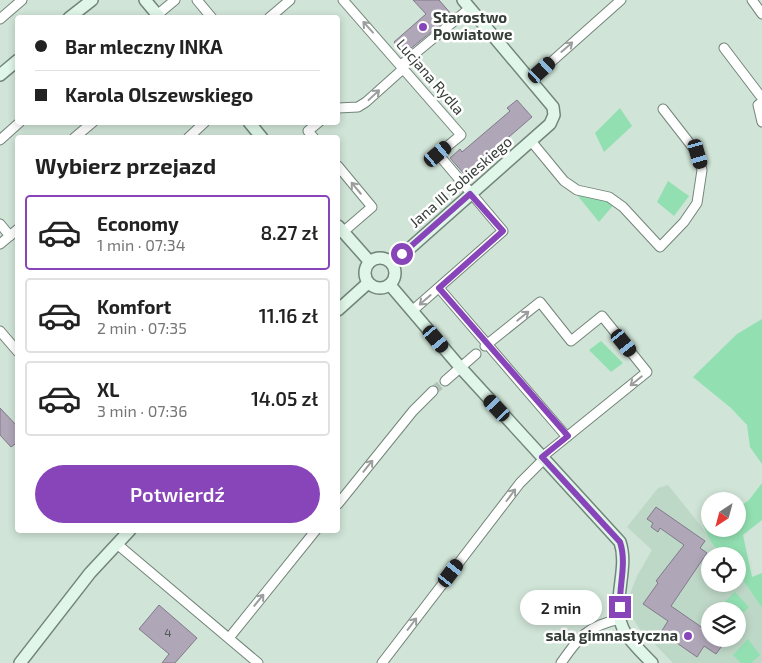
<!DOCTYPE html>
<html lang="pl">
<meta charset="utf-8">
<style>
:root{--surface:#fff;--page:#f6f6f6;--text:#222;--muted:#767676;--line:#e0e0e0;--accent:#8845b9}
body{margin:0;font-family:"Exo 2",sans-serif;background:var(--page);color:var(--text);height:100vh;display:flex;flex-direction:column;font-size:19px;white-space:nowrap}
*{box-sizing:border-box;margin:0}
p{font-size:16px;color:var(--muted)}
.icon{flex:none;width:28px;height:28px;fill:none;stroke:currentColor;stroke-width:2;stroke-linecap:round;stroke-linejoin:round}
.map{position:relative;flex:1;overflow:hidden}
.details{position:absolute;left:15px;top:135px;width:325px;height:398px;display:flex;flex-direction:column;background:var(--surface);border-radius:5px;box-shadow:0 2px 8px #0003}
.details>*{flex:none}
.guide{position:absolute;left:15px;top:15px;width:325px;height:110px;border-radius:5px;box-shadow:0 2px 8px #0003;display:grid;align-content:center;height:110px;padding:0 20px;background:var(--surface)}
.needle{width:32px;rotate:216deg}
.controls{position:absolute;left:701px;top:492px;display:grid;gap:10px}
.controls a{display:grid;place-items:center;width:45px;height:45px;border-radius:50%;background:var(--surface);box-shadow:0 2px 8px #0003;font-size:25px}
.end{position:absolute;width:22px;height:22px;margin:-11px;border:6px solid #8845b9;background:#fff;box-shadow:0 0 0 2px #fff}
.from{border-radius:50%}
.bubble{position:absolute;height:35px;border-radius:18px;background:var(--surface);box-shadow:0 2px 8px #0003;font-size:16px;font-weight:600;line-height:35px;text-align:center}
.car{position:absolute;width:15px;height:30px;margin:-15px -8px;border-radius:6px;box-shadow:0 0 4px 1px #0007;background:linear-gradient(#222 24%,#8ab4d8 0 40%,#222 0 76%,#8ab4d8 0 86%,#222 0)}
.guide b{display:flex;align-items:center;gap:18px;height:48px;font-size:19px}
.guide b+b{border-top:1px solid var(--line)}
.guide i{width:12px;height:12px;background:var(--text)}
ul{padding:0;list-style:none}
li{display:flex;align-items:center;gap:15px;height:75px;margin:0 10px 8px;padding:0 10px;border:2px solid var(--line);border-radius:5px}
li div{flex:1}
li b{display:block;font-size:19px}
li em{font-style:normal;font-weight:600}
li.on{border-color:var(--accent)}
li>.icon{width:45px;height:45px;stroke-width:1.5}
h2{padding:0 20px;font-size:22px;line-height:60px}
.cta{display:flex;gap:10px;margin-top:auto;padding:10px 20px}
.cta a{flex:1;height:58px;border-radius:30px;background:var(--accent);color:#fff;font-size:20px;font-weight:600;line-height:58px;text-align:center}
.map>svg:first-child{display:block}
</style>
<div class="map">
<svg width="762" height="663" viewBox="0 0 762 663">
<rect width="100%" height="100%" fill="#d0e4d7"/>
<!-- built -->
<path fill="#bed8c7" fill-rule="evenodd" d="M668,485L725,556H710V584H738V573L762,608V663H673L639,628L630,614L628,599L637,576L652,550L627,527L658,488ZM710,611H738V639H710Z"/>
<!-- green -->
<path fill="#92e0b2" d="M620,108L632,126L604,152L595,133Z
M668,181L689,196L674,216L657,202Z
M569,185L616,202L599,222Z
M762,319V464L750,447L747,425L731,408L693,377L737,334Z
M601,341L623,363L611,372L589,350Z
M762,483V520L743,535L752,577L762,573V608L738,573V556H723L711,542L703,525L710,522V529H738V508L749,500Z
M735,592L749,607L738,618V611H715Z
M748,639L760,655L751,663H741L733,655Z"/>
<!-- building -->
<path fill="#afa6b8" stroke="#82798a" d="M413,0H439L452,15L404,54L394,42L426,14Z
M517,100L532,117L465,175L450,158L460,149L462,152L510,111L507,108Z
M0,408L18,427V442L11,447L0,435Z
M656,507L705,541L700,548L707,553L671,606L710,633V639H718L724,643L716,654L704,646L697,657L661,632L668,621L643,604L658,583L656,581L684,545L660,528L658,532L651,527L653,523L647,519Z
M159,605L197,638L175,663H162L169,654L139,629Z"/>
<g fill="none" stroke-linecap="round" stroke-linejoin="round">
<!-- street-tunnel -->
<path stroke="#b1c3b7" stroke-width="9" stroke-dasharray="9 4.5" stroke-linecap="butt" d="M433,391L445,381"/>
<!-- street casing -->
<g stroke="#73857a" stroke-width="11">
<path id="street" d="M197,0L212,18
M343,0L461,135L438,154L503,231L412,311
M752,0L762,14
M157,15L175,0
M269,18L290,0
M0,19L22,0
M724,48L762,98
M401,65L470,8
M531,80L621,0
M762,102L758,105L762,122
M338,108L358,107L366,102L404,68
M74,138L93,122
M188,138L205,122
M314,138L308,131L319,122
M0,140L20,122
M531,141L564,181L577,190L609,197L623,207L660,247L684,222L697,203L702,170L698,154L663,109
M338,166L372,207L343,232
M0,224L10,236
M0,244L18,229
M439,288L567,437
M0,331L18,352
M485,346L540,302L571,341L602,316L647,372L542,457
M445,381L476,354
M338,504L413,411L433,391
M117,544L258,663
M229,638L316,530
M382,663L520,483L544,459
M561,663C579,637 587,626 620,619"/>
</g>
<!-- secondary casing -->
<g stroke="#73857a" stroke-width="14">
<path id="secondary" d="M145,0L160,18
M69,18L92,0
M0,75L18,60
M249,122L262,138
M338,226L370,262
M365 273a15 15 0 1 1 30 0a15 15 0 1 1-30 0Z
M392,264L550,124L554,115L553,107L463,0
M390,285L460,367L620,542C630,571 608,607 626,634C633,644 643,654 652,663
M338,310L368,283
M20,663L90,573L130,530"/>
</g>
<!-- street -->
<use href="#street" stroke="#fff" stroke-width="9"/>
<!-- secondary -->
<use href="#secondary" stroke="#dff6e8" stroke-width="11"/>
</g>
<!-- one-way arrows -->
<defs><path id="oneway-shaft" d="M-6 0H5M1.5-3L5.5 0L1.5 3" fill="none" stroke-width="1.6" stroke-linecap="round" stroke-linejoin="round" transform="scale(1.25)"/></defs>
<g stroke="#9a9e9c">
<use href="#oneway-shaft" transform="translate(368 27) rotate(-132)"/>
<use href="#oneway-shaft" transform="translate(567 47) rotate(-41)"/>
<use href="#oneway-shaft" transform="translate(374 95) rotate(-43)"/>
<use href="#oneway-shaft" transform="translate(356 188) rotate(-130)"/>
<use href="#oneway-shaft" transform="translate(425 300) rotate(139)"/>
<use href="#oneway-shaft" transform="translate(523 316) rotate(-39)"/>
<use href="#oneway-shaft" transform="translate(636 381) rotate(141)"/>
<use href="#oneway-shaft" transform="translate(368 466) rotate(-51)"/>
<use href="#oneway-shaft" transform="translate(511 495) rotate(-53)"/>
<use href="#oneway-shaft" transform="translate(259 600) rotate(-51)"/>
<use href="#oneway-shaft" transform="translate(412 624) rotate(-53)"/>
</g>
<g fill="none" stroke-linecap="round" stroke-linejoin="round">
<!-- route -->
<path stroke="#8845b9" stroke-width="6" d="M402,254L470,194L503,231L439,288L568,436L542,457L620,542C627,563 619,585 620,607"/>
</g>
<!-- markers -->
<g fill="#8845b9" stroke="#fff" stroke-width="2">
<circle cx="423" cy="27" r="5"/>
<circle cx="688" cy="636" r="5"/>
</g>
<g text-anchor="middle" stroke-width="5" stroke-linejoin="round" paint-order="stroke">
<!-- number labels -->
<g font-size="12" fill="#545859">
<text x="168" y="637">4</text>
</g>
<!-- poi labels -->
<g font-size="15" font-weight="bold" fill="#363e39" stroke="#fff" text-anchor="start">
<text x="433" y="23">Starostwo<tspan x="433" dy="17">Powiatowe</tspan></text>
<text x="678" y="641" text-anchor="end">sala gimnastyczna</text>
</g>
<!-- street labels -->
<g font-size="15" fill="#363e39" stroke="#fff">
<text transform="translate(430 77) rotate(49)" y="5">Lucjana Rydla</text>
<text transform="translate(461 182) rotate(-41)" y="5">Jana III Sobieskiego</text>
</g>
</g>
</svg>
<div class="controls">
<a><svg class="needle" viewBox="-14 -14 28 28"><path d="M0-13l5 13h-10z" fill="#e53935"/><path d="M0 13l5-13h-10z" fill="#767676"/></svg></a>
<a><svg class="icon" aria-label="locate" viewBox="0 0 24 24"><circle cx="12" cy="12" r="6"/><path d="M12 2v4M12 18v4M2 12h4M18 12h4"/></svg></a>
<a><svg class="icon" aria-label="layers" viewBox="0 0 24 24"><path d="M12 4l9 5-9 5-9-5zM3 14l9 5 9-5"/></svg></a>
</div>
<i class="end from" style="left:402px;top:254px"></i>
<i class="end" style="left:620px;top:607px"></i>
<div class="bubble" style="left:520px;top:590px;width:82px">2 min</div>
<i class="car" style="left:542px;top:70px;rotate:48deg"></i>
<i class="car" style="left:438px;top:154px;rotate:50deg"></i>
<i class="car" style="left:698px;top:154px;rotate:164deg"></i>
<i class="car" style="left:436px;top:339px;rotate:140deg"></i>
<i class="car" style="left:624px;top:343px;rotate:141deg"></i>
<i class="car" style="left:497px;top:408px;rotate:317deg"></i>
<i class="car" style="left:451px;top:573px;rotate:37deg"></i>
<div class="guide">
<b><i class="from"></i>Bar mleczny INKA</b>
<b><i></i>Karola Olszewskiego</b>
</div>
<section class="details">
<h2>Wybierz przejazd</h2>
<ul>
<li class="on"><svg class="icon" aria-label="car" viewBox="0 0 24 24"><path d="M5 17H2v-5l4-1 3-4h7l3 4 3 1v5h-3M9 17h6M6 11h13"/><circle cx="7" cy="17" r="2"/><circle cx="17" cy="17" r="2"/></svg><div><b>Economy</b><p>1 min · 07:34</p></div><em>8.27 zł</em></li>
<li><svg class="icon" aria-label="car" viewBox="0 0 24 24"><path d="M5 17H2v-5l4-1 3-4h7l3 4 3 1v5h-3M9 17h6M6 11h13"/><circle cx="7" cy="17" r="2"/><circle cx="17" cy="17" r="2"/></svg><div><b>Komfort</b><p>2 min · 07:35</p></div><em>11.16 zł</em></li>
<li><svg class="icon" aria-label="car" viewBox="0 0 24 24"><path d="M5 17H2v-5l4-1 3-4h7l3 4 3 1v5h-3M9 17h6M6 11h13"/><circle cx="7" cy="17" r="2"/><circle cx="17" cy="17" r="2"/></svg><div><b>XL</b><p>3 min · 07:36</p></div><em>14.05 zł</em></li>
</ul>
<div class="cta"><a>Potwierdź</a></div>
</section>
</div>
